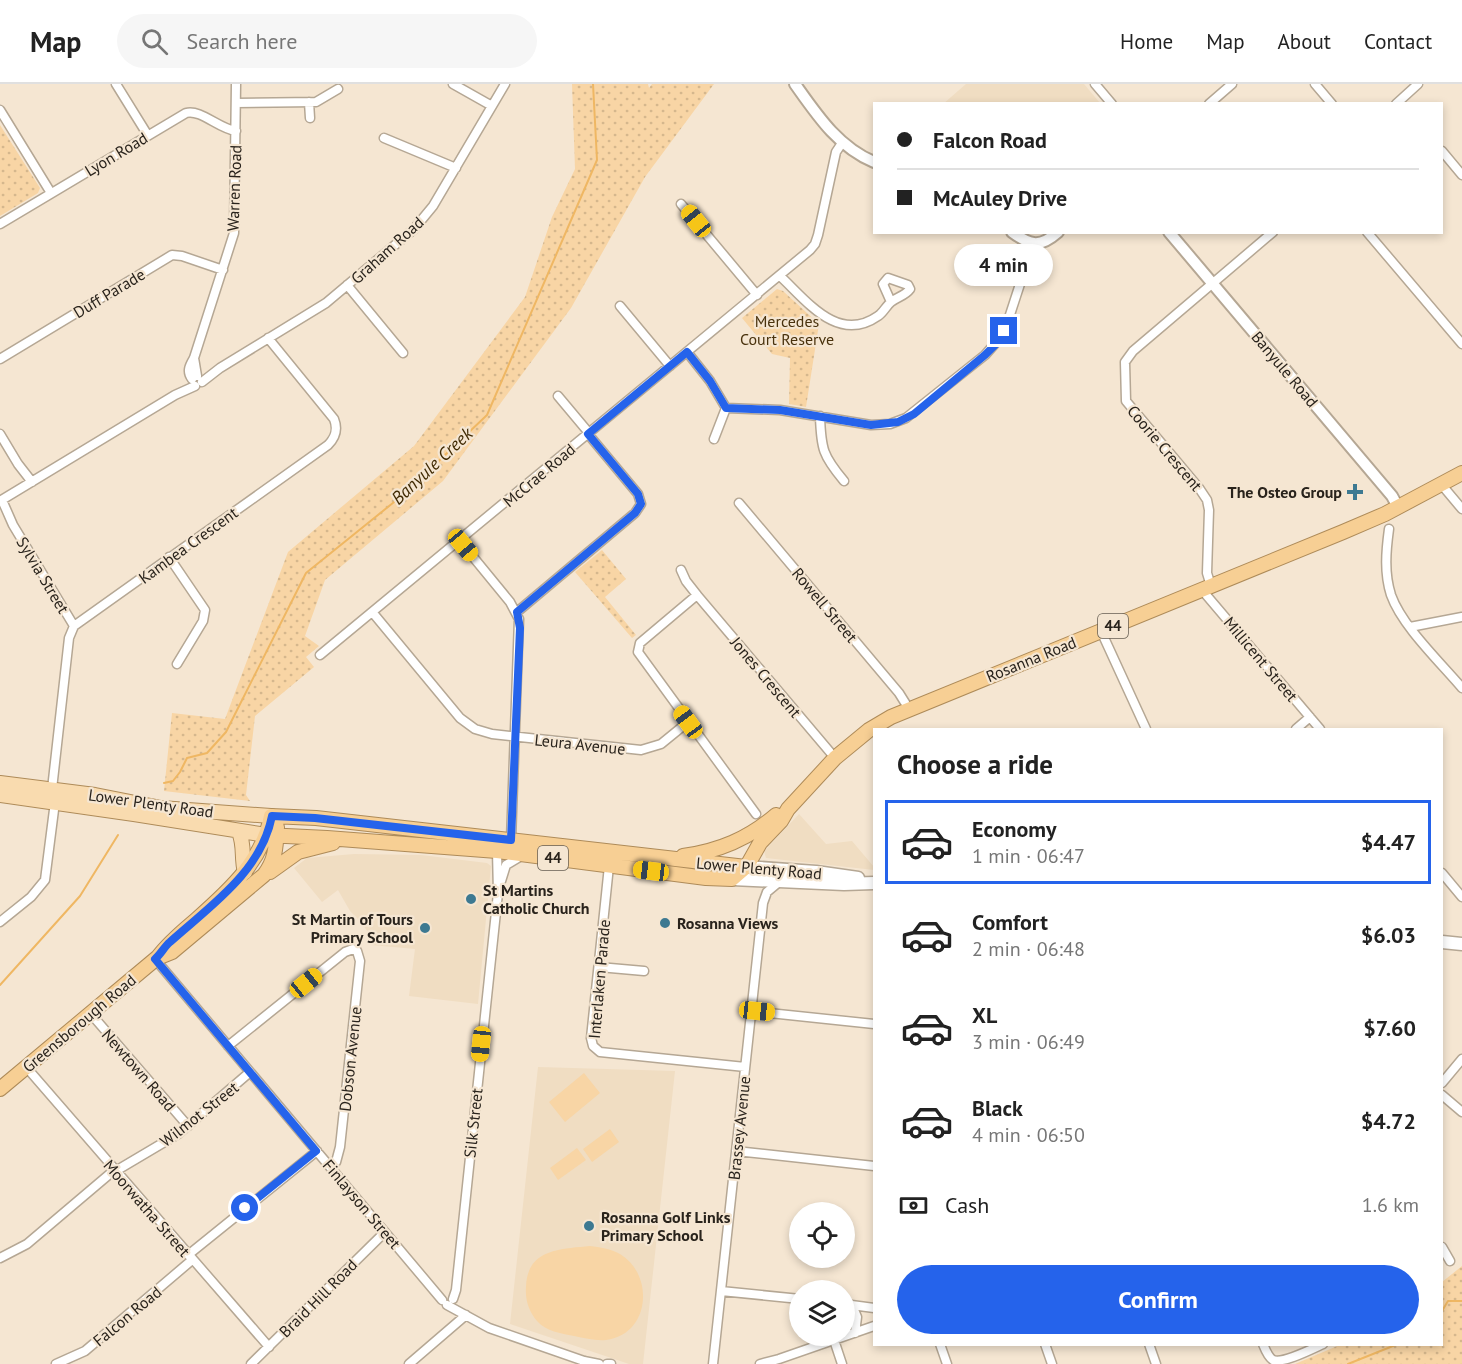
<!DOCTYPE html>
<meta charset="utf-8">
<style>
:root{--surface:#fff;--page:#f6f6f6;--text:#222;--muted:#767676;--line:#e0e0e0;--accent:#2563eb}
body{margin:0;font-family:"PT Sans",sans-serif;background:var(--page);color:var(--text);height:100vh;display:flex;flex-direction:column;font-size:22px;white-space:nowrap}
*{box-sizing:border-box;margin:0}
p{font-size:20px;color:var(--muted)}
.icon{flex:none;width:33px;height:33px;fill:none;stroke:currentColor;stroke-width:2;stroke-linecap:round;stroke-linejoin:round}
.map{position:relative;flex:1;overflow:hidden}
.panel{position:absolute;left:873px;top:644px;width:570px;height:618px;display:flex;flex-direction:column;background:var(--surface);border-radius:0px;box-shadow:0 3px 9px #0003}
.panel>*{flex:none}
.banner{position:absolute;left:873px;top:18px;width:570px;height:132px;border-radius:0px;box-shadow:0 3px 9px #0003;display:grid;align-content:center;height:132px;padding:0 24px;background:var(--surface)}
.fabs{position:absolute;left:789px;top:1118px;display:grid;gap:12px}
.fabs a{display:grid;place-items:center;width:66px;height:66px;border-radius:50%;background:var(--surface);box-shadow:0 3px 9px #0003;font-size:30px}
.end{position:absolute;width:27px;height:27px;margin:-14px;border:8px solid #2563eb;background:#fff;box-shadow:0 0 0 3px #fff}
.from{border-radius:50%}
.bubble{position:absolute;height:42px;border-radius:21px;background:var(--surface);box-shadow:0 3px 9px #0003;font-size:20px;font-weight:800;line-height:42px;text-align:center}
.car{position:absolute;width:18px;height:36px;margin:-18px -9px;border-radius:8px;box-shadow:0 0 4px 2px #0007;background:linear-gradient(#f5c518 24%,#345 0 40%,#f5c518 0 76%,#345 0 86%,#f5c518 0)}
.banner b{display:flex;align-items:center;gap:21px;height:57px;font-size:22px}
.banner b+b{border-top:2px solid var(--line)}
.banner i{width:15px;height:15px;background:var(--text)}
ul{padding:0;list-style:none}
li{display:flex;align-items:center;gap:18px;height:84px;margin:0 12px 9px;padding:0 12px;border:3px solid transparent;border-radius:0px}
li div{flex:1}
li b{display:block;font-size:22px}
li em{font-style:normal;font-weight:800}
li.active{border-color:var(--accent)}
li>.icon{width:54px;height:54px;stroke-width:1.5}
h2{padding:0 24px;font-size:27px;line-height:72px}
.pay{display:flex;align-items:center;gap:15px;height:66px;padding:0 24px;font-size:22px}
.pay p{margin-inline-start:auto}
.button{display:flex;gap:12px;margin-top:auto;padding:12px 24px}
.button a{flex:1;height:69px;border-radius:36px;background:var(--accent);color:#fff;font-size:24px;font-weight:800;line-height:69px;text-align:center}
header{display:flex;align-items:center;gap:36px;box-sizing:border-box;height:84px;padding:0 30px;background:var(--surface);border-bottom:2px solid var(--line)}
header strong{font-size:28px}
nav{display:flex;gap:33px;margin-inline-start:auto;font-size:21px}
.search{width:420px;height:54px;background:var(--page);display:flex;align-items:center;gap:15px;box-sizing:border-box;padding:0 21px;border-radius:33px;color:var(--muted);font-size:22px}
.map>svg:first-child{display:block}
</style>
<header>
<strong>Map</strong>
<div class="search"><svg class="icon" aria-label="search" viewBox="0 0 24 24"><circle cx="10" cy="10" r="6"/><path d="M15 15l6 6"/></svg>Search here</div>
<nav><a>Home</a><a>Map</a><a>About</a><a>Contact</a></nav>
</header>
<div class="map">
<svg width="1462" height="1280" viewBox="0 0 1462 1280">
<defs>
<pattern id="park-dots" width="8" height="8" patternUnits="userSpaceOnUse" patternTransform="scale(1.5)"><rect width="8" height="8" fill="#f8d5a5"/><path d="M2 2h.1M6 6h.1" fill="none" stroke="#d5b78d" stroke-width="1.8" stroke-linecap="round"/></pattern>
</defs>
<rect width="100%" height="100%" fill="#f5e6d2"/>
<!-- built -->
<path fill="#f0ddc2" d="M966,0H1084L1100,19L943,20Z
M799,730L826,760L852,757L874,783V786L766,774L764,767Z
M354,770L421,771L487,779L491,782L478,920L409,912L415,865L371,861L373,854L357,834L350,827L338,806L322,818L294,784L307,774Z
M538,983L675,987L643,1280H629L510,1240Z"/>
<!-- park -->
<path fill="url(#park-dots)" d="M572,0H648L649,4L652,0H714L645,93L571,224L443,397L325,496L305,552L319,562L306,573L314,583L255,632L246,711L250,717L164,707L172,629L225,635L288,468L414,362L525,213L552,133L575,85Z
M0,41L40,104L38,109L0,132Z
M777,205L783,207L819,240L806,323L789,320L790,274L772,270L742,234Z
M602,466L626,495L605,513L636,551L632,554L575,488Z
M1462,1182V1280H1295L1342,1260H1442V1198Z"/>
<!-- pitch -->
<path fill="#f8d5a5" d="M584,989L600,1009L565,1038L549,1018Z
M610,1045L619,1058L592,1078L583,1065Z
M577,1064L586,1076L558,1096L550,1084Z
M590,1162C600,1163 611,1165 620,1170C655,1191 650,1251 606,1256C595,1257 585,1254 574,1252C560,1249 547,1248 537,1237C529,1227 525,1216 526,1203C527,1165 560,1165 590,1162Z"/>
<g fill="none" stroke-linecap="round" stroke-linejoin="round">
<!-- stream -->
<path stroke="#efb763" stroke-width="2" d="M164,699L173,697L180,688L187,674L207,669L226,648L306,489L404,410L487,331L597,76L593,0
M0,901L80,812L118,751
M1442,1227L1448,1217H1462
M1348,1280L1398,1260"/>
<!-- minor casing -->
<g stroke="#b5a794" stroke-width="11">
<path id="minor" d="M116,0L147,50
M453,0L492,22
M1095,0L1112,20
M1315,0L1332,20
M309,18L310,34
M236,19L316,18L338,5
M1209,20L1232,0
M1396,20L1418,0
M0,26L51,109
M384,54L456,84
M1442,67L1462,91
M681,120L757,211
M0,140L186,29C201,25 219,45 236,47
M1367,148L1462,260
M780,192C807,217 838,260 878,232C883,229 886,222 891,218C897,213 905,212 910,205L908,201L888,194L883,200L891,218
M347,201L403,269
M620,222L670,282
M687,268L710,297L726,324L780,326L871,341L890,340L906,334L985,271L1000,254L1007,240L1033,160
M194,274L197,292
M0,275L172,171L182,172L223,186
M192,295C186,287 190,281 194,274L234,149L236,0
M202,298L220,284L326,219L414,145L433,122L505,0
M558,312L589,349
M820,332C821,365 823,372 844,397
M0,350L18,380L32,398
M714,355L726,324
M1441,400L1462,425
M2,416L13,441L74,542
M0,417L175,311L195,302
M739,419L899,609L909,625
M1389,445C1386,467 1384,489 1391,511C1402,542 1440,578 1462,604
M460,457L510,518L519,535L511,756
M169,473L205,526L203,537L177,580
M681,486L686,497L697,511
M1211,502L1207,489L1209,426L1207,416L1199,404L1126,317L1125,278L1133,267L1273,148
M1202,506L1320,645
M517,528L635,429L641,420L638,410L588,350
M373,529L460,634L475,645L492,650L641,666L661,660L688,638
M1410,543L1462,533
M1101,547L1146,645
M320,571L810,166L815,160L818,151L836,68L842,59
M1296,645L1310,633
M52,705L69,554L74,542L328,361C336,353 338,345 334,335L268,254
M756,730L638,568L640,559L697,511L835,674
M609,782L591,954L593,962L600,968L745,983
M1442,789L1462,813
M501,797L506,781L521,772
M0,838L31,813L45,796L55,718
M155,875L442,1216
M599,883L644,887
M751,927L874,940
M91,930L188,1042
M228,962L345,868L353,865L357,867L360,877L340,1063L336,1078L331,1084
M27,984L269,1263
M1442,999L1462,975
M1442,1011L1462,1028
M736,1067L874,1082
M1442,1163L1450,1177
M188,1171L317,1067
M0,1174L27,1160L112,1088L119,1085L178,1050L250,988
M721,1207L800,1215
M453,1215L456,1206L498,809L497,767
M844,1220L874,1224
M447,1221L489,1244L584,1277L599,1280
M852,1221L857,1233L855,1249
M834,1256L842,1280
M940,1260L947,1280
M1045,1260L1052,1280
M1149,1260L1156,1280
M1263,1260C1265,1265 1268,1273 1273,1276C1283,1280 1314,1264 1323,1260
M56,1280L85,1267L192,1176
M251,1280L385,1148
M409,1280L466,1231
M607,1280H611
M713,1280L763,819L767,808L779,798
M760,1280L779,1275L874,1242"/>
</g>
<!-- tertiary casing -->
<g stroke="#b5a794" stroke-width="14">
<path id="tertiary" d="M795,0C817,31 838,63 874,78
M1012,148C1031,162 1040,164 1058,148
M1169,148L1392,412L1398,423"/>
</g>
<!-- secondary casing -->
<g stroke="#b5a794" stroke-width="15">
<path id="secondary" d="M746,783L816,788L858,794
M732,795L844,800L874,799
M1442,858L1462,860"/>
</g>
<!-- primary casing -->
<g stroke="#ae8b59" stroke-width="16">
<path id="primary" d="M0,699L95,711L161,724L271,732
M0,711L134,730L266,751
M239,748C245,762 241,774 245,788"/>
</g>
<!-- trunk casing -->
<g stroke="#ae8b59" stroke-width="16">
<path id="trunk" d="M266,751L327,754L497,767L706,794L732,795L747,782L760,759L781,737L788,725L835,674L869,646L891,633L1343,448L1385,430L1462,389
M683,772C719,767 748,755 776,731
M270,788L298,768L333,759
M162,872L172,868L264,791C276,776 276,761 277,743
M0,1005L158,873C169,858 183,847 197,835C230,806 263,776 271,732L316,734L746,783"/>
</g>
<!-- minor -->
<use href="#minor" stroke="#fff" stroke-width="8"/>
<!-- tertiary -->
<use href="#tertiary" stroke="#fff" stroke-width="10"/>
<!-- secondary -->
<use href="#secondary" stroke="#fff" stroke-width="12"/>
<!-- primary -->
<use href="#primary" stroke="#f9dbaf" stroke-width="14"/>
<!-- trunk -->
<use href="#trunk" stroke="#f7cf94" stroke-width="14"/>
</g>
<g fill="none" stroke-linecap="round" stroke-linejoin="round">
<!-- route -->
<path stroke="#2563eb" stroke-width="8" d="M245,1124L316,1067L155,875C161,870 164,863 170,858C210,822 261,788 272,732L315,734L511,756L520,544L517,528L635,429L641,420L638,410L588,350L687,268L710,297L726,324L780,326L871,341L898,338L914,330L985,271L996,260L1004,247"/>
</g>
<!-- markers -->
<g fill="#3d7991" stroke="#f5e6d2" stroke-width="2">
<path d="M1352 399h6v6h6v6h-6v6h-6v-6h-6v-6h6z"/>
<circle cx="471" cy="815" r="6"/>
<circle cx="665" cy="839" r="6"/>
<circle cx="425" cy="844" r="6"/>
<circle cx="589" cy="1142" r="6"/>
</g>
<g text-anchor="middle" stroke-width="4.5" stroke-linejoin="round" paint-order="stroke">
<!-- shield labels -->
<g fill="#f5e6d2" stroke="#665e53" stroke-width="1.5">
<rect x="1098" y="530" width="30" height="24" rx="4.5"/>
<rect x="538" y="762" width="30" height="24" rx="4.5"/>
</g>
<g font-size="15" font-weight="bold" fill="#29231c">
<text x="1113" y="547">44</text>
<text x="553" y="779">44</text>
</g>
<!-- street labels -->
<g font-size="16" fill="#29231c" stroke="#f5e6d2">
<text transform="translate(116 70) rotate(-31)" y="6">Lyon Road</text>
<text transform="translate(234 104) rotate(-88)" y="6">Warren Road</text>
<text transform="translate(387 166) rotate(-42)" y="6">Graham Road</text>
<text transform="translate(109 209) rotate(-31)" y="6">Duff Parade</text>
<text transform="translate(1285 285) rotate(50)" y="6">Banyule Road</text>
<text transform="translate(1165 364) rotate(50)" y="6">Coorie Crescent</text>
<text transform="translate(539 391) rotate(-40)" y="6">McCrae Road</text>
<text transform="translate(188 461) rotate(-36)" y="6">Kambea Crescent</text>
<text transform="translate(43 491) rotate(59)" y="6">Sylvia Street</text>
<text transform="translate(825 521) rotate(50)" y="6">Rowell Street</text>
<text transform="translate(1031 575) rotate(-22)" y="6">Rosanna Road</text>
<text transform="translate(1261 575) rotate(50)" y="6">Millicent Street</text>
<text transform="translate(766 593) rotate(50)" y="6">Jones Crescent</text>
<text transform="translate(580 660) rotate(6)" y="6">Leura Avenue</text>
<text transform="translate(151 719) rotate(8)" y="6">Lower Plenty Road</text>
<text transform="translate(759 784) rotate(5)" y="6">Lower Plenty Road</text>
<text transform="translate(599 895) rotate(-85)" y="6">Interlaken Parade</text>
<text transform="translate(79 939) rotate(-40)" y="6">Greensborough Road</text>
<text transform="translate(350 975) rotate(-84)" y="6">Dobson Avenue</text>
<text transform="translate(139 986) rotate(49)" y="6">Newtown Road</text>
<text transform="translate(199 1030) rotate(-38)" y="6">Wilmot Street</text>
<text transform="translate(473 1039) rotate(-84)" y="6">Silk Street</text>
<text transform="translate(739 1044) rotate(-84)" y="6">Brassey Avenue</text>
<text transform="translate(362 1120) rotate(50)" y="6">Finlayson Street</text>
<text transform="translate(147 1124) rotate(49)" y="6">Moorwatha Street</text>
<text transform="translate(318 1214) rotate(-45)" y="6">Braid Hill Road</text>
<text transform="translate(127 1232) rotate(-40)" y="6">Falcon Road</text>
</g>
<!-- park labels -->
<g font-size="16" fill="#49320d" stroke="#f5e6d2">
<text x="787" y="243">Mercedes<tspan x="787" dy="18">Court Reserve</tspan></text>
</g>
<!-- poi labels -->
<g font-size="16" font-weight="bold" fill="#29231c" stroke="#f5e6d2" text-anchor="start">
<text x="1342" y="414" text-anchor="end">The Osteo Group</text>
<text x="483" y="812">St Martins<tspan x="483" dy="18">Catholic Church</tspan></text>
<text x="413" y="841" text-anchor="end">St Martin of Tours<tspan x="413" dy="18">Primary School</tspan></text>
<text x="677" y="845">Rosanna Views</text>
<text x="601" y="1139">Rosanna Golf Links<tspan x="601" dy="18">Primary School</tspan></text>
</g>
<!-- water labels -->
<g font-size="18" font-style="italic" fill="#412b04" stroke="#f5e6d2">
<text transform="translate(432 382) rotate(-43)" y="6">Banyule Creek</text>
</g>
</g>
</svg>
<div class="fabs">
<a><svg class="icon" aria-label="locate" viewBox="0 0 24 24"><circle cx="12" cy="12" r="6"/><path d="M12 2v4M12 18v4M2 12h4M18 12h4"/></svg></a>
<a><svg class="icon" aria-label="layers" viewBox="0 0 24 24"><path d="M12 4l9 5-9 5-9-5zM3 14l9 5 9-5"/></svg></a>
</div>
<i class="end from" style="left:245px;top:1124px"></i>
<i class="end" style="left:1004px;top:247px"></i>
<div class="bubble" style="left:954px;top:160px;width:99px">4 min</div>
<i class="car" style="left:696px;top:137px;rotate:321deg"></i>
<i class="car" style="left:463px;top:461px;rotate:140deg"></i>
<i class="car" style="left:688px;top:638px;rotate:324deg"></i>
<i class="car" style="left:651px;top:787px;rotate:277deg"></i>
<i class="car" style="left:306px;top:899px;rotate:51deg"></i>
<i class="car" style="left:757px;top:927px;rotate:96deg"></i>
<i class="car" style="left:481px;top:960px;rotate:186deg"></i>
<div class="banner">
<b><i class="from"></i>Falcon Road</b>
<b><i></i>McAuley Drive</b>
</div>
<section class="panel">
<h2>Choose a ride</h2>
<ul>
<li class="active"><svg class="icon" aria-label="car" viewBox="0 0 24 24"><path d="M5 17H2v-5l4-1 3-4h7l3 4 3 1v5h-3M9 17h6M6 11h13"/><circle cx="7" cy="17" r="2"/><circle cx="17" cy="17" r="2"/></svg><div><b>Economy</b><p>1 min · 06:47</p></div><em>$4.47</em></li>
<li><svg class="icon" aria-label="car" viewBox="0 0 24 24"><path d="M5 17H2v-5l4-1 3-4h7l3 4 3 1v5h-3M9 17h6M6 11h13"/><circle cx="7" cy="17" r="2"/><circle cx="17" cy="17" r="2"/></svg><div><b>Comfort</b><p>2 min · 06:48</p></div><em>$6.03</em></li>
<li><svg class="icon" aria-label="car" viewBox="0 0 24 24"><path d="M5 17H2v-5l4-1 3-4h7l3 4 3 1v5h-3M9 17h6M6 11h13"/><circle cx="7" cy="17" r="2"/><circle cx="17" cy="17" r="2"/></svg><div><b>XL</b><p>3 min · 06:49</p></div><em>$7.60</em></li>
<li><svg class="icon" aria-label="car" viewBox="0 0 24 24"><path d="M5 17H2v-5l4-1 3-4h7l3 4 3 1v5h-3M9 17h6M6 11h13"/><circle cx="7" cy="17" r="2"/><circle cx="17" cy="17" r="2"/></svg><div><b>Black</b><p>4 min · 06:50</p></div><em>$4.72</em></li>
</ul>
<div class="pay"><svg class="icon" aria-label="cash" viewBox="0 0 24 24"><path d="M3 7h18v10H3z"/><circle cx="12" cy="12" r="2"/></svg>Cash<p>1.6 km</p></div>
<div class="button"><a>Confirm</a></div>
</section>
</div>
